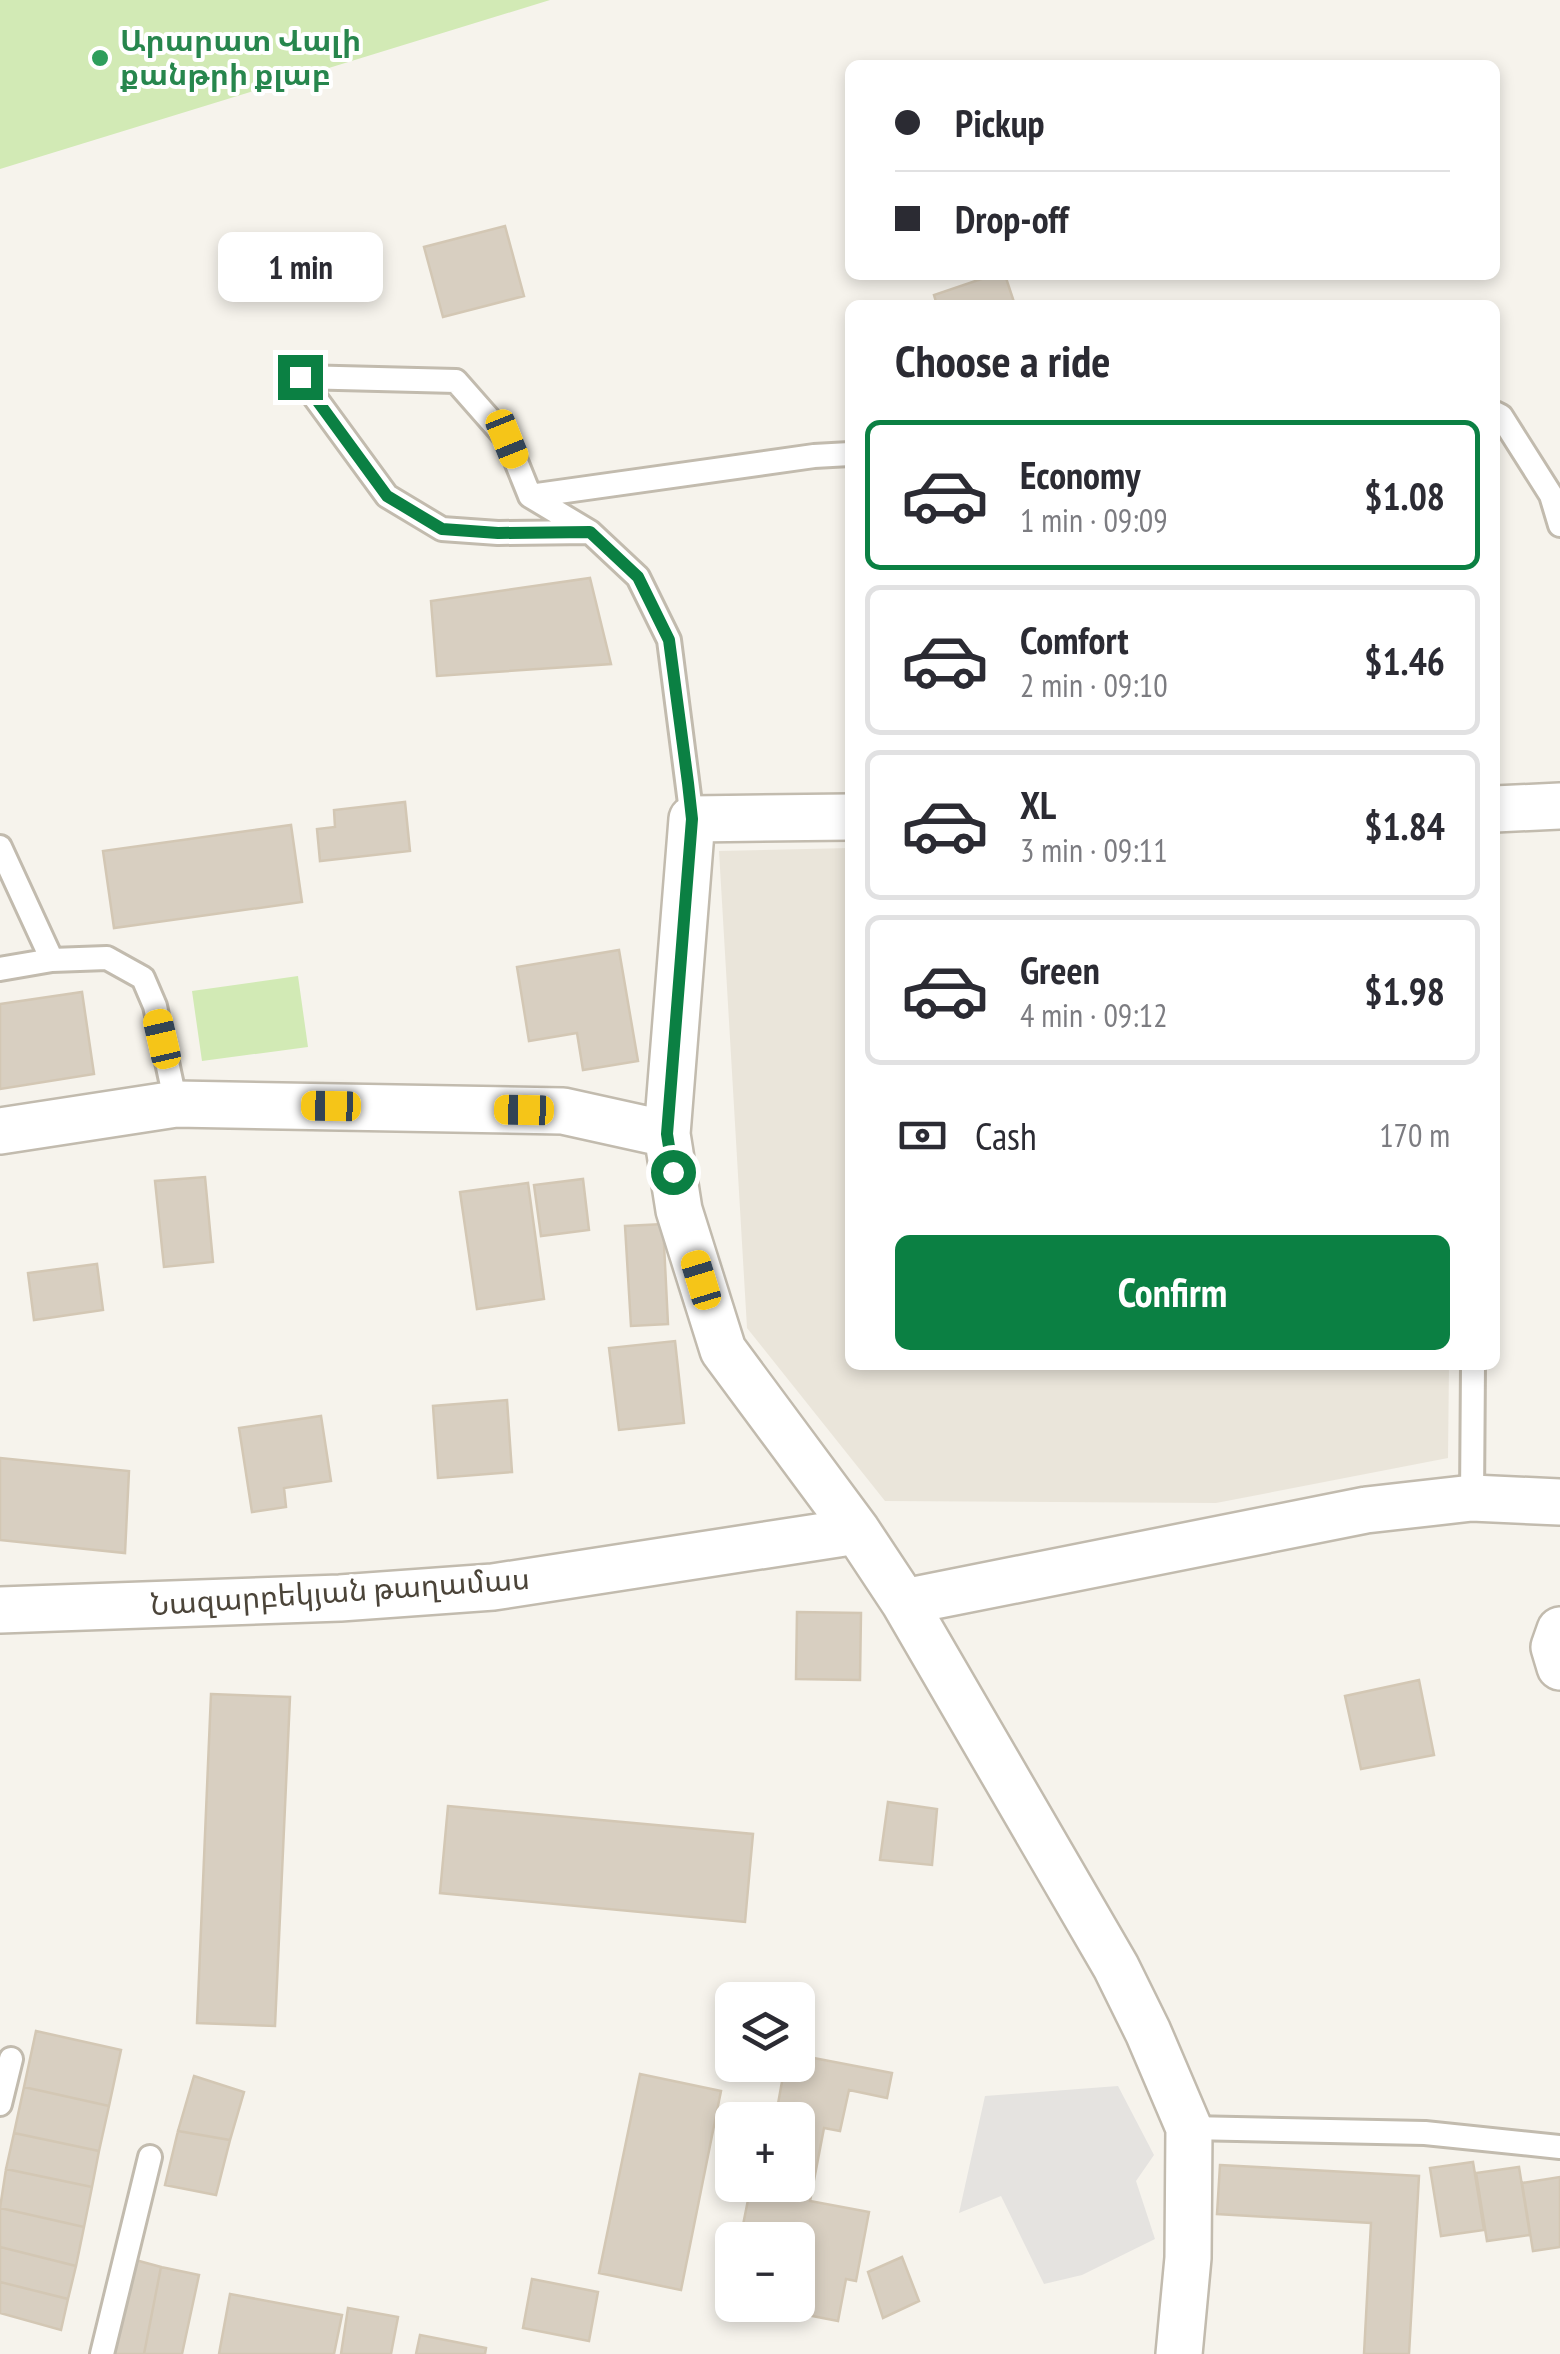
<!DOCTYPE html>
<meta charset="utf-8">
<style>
:root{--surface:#fff;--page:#f7f7f7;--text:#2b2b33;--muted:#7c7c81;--line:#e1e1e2;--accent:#0b8043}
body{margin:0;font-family:"PT Sans Narrow","Noto Sans Armenian",sans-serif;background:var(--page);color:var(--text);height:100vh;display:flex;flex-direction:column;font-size:38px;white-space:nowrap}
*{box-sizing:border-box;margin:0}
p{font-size:32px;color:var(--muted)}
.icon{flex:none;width:55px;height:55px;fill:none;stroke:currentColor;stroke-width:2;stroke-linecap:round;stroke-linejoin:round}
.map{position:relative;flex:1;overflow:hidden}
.side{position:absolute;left:845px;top:300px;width:655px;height:1070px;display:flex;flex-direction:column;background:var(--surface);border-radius:15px;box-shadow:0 5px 15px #0003}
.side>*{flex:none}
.hud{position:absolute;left:845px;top:60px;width:655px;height:220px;border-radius:15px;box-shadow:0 5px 15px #0003;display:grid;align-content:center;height:220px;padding:0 50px;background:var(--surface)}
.tools{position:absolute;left:715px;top:1982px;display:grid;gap:20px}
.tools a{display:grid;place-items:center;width:100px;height:100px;border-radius:15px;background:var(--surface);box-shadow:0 5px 15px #0003;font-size:50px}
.end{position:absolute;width:45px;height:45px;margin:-22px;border:12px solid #0b8043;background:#fff;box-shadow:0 0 0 5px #fff}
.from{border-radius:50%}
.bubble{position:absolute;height:70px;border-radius:15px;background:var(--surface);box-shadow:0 5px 15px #0003;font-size:32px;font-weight:700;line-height:70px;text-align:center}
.car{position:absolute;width:30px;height:60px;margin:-30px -15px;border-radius:12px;box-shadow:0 0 8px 2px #0007;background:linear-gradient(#f5c518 24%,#345 0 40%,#f5c518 0 76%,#345 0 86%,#f5c518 0)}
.hud b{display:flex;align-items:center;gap:35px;height:95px;font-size:38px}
.hud b+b{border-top:2px solid var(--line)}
.hud i{width:25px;height:25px;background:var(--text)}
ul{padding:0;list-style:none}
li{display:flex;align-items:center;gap:30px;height:150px;margin:0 20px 15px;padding:0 30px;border:5px solid var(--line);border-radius:15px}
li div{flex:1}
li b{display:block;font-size:38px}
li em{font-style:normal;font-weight:700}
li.selected{border-color:var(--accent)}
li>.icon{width:90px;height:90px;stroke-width:1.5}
h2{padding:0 50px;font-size:45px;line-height:120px}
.pay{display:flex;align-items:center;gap:25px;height:110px;padding:0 50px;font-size:38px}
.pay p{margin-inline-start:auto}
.button{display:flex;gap:20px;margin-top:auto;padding:20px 50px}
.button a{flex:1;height:115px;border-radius:15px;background:var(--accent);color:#fff;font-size:40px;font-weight:700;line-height:115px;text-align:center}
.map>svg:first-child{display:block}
</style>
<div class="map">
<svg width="1560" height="2354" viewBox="0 0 1560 2354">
<rect width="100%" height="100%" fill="#f6f3ec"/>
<!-- residential -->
<path fill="#eae5da" d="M850,848V1365H1449L1448,1458L1216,1503L885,1501L747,1328L719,851Z"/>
<!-- green -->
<path fill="#d2eab5" d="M0,0H550L0,169Z
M298,976L308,1047L202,1061L192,991Z"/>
<!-- parking -->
<path fill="#e5e3e0" d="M1118,2086L1154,2155L1136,2181L1155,2239L1082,2275L1044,2284L1001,2196L959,2213L985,2096Z"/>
<!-- building -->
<path fill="#d8cfc1" stroke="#d3c7b4" stroke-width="2.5" d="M505,226L524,296L443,317L424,247Z
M993,275H1005L1015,305H937L934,295Z
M590,578L611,664L437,676L431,601Z
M405,802L410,851L320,861L317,829L335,827L334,810Z
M291,825L302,902L114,928L103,851Z
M619,950L638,1061L583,1070L577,1033L529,1041L517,967Z
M82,992L94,1074L0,1089V1004Z
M205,1177L213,1262L164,1267L155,1181Z
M583,1179L589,1230L541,1236L534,1185Z
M528,1183L544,1299L477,1309L460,1192Z
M663,1224L668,1324L631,1326L625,1226Z
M97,1264L103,1310L34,1320L28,1273Z
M675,1341L684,1423L619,1430L609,1348Z
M507,1400L512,1472L438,1478L433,1406Z
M321,1416L331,1481L284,1488L286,1507L252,1512L239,1428Z
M0,1458L129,1471L125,1553L0,1540Z
M797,1612L861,1613L860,1680L796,1679Z
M1419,1680L1434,1755L1361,1769L1345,1696Z
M211,1694L290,1697L275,2026L197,2023Z
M888,1802L937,1809L932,1865L880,1860Z
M448,1806L753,1834L745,1922L440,1893Z
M36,2031L121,2050L109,2106L24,2087Z
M798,2055L892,2073L887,2098L849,2090L840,2131L824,2128L810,2201L869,2212L856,2281L846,2279L838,2321L755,2305H798V2240H740L751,2185H798V2120H763L764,2113L776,2115L785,2065H798Z
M640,2074L721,2091L681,2290L599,2273Z
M194,2076L244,2092L230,2140L178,2131Z
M24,2087L109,2106L99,2151L14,2133Z
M178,2131L230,2140L216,2195L165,2185Z
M14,2133L99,2151L92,2187L6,2169Z
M1473,2162L1484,2230L1441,2236L1430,2168Z
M1220,2165L1419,2176L1409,2354H1364L1371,2223L1217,2214Z
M1519,2167L1530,2235L1487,2241L1476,2173Z
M6,2169L92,2187L84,2227L0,2208Z
M1560,2177V2247L1533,2251L1522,2183Z
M0,2208L84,2227L76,2266L0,2247Z
M0,2247L76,2266L68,2299L0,2282Z
M902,2257L919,2301L883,2318L868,2272Z
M128,2258L161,2267L144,2354H109Z
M161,2267L199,2275L182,2354H144Z
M532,2279L598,2292L589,2341L523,2328Z
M0,2282L68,2299L61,2330L0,2313Z
M230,2294L342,2315L334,2354H219Z
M348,2308L398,2317L391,2354H341Z
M420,2335L486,2348L485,2354H416Z"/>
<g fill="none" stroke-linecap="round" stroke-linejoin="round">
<!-- service casing -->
<g stroke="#c2bbae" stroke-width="28">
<path id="service" d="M1495,413L1501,416L1551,495L1560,525
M530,496L814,456L850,454
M590,532L498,533L442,529L387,496L300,377L456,381L507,439L530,496L590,532L638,577L669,640L692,819
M0,847L52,960L107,958L143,978L155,1006L176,1104
M0,969L52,960
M1472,1498L1473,1365
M0,2104L11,2059
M1189,2128L1425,2133L1560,2147
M102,2354L150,2157"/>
</g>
<!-- minor casing -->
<g stroke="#c2bbae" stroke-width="50">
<path id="minor" d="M1495,809L1560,806
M0,1131L176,1104L563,1111L667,1134L679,1210L723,1350L857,1531L904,1602L1116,1967L1148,2032L1189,2128L1188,2258L1179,2354
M667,1134L692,819L850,817
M904,1602L1366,1510L1472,1498L1560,1502
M0,1610L340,1598L493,1587L857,1531
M1560,1630L1554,1647L1560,1667"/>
</g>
<!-- service -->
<use href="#service" stroke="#fff" stroke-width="22"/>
<!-- minor -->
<use href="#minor" stroke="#fff" stroke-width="45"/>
</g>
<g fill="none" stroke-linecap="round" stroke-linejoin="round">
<!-- route -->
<path stroke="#0b8043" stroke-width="12" d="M300,377L387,496L442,529L498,533L590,532L638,577L669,640L688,783L692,819L667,1134L673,1172"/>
</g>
<!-- markers -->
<circle fill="#2e9e5b" stroke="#fff" stroke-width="4" cx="100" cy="58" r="10"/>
<g text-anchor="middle" stroke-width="8" stroke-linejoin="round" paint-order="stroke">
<!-- leisure labels -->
<g font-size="30" font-weight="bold" fill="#27864d" stroke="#fff" text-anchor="start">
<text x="120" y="51">Արարատ Վալի<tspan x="120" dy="34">քանթրի քլաբ</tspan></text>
</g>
<!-- street labels -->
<g font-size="30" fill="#4b4439" stroke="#fff">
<text transform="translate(340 1592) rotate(-4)" y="10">Նազարբեկյան թաղամաս</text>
</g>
</g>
</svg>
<div class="tools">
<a><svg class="icon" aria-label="layers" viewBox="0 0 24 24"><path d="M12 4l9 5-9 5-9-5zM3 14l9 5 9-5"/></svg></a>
<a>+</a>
<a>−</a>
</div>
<i class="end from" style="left:673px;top:1172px"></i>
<i class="end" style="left:300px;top:377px"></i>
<div class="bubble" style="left:218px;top:232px;width:165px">1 min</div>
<i class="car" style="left:507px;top:439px;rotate:158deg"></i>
<i class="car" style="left:162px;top:1039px;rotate:347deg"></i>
<i class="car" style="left:331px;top:1106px;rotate:271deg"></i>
<i class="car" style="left:524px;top:1110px;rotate:271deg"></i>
<i class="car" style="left:701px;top:1280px;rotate:343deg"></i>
<div class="hud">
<b><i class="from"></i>Pickup</b>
<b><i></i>Drop-off</b>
</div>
<section class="side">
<h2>Choose a ride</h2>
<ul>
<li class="selected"><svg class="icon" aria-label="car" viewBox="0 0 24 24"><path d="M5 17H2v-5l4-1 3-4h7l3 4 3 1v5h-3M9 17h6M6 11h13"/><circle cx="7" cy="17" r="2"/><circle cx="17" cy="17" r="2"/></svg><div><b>Economy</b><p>1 min · 09:09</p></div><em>$1.08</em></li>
<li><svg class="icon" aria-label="car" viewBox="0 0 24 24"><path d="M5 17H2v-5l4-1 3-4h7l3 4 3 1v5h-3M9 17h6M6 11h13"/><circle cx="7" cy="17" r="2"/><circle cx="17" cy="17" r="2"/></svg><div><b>Comfort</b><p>2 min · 09:10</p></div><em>$1.46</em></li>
<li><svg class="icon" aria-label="car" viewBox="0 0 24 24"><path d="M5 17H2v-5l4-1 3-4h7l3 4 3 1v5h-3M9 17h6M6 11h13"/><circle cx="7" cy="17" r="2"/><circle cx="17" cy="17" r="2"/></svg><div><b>XL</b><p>3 min · 09:11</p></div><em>$1.84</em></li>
<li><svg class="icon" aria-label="car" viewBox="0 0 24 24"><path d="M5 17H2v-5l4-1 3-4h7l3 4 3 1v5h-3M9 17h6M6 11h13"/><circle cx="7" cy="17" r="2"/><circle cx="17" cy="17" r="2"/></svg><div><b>Green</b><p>4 min · 09:12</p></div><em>$1.98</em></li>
</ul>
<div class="pay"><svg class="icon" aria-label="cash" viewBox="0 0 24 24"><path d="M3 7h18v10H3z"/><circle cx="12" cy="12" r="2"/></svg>Cash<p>170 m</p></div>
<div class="button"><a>Confirm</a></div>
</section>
</div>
